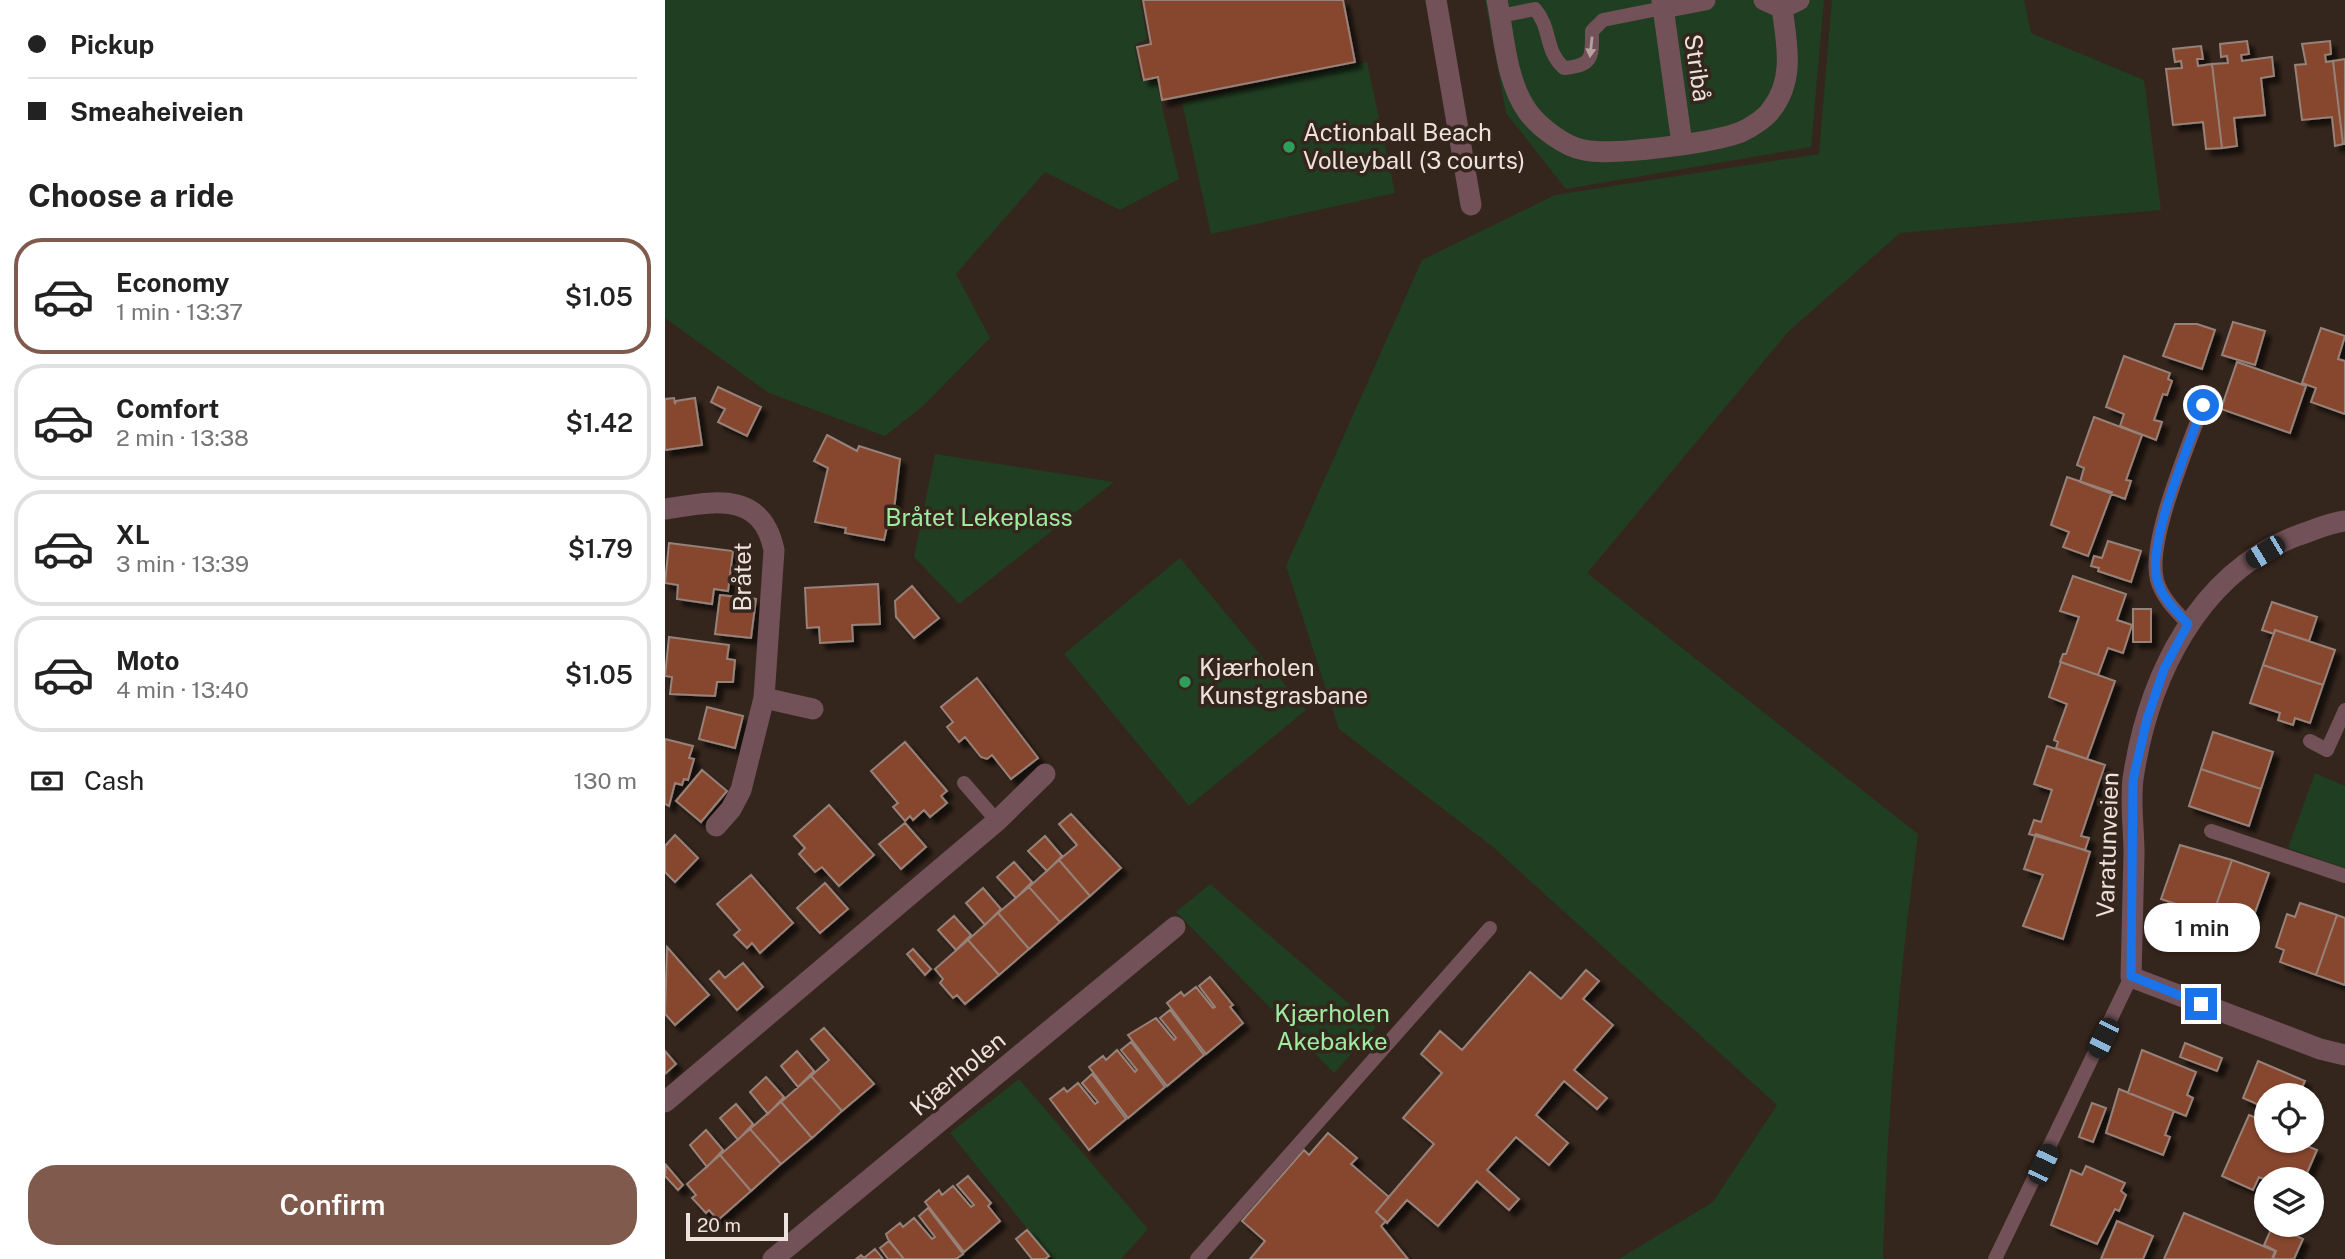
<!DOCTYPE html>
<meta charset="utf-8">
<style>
:root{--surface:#fff;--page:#f2f2f2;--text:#222;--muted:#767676;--line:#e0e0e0;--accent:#805b4d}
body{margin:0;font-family:"Public Sans",sans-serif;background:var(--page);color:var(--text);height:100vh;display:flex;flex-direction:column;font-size:26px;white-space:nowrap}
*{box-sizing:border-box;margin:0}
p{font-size:23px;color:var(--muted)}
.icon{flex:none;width:38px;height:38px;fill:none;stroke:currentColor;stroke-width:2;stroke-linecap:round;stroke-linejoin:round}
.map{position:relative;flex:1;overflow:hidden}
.drawer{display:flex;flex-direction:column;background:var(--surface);width:665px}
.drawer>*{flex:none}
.banner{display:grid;align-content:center;height:154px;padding:0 28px;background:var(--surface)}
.tools{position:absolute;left:1589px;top:1083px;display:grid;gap:14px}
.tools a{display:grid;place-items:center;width:70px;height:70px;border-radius:50%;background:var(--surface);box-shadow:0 2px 5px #0004;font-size:35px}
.scale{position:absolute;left:21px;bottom:18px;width:102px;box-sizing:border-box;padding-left:7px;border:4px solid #ede2dc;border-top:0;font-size:19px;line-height:24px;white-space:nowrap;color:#ede2dc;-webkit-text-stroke:5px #35261d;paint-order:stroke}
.end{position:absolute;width:32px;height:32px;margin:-16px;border:9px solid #1a73e8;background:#fff;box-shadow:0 0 0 4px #fff}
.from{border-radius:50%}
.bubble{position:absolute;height:49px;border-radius:24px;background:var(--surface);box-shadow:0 2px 5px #0004;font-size:23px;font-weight:600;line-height:49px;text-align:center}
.car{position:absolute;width:21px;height:42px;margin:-21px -10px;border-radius:9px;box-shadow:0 0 5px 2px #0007;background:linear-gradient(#222 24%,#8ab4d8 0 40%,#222 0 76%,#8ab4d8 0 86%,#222 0)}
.banner b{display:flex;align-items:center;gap:24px;height:66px;font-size:26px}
.banner b+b{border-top:2px solid var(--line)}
.banner i{width:18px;height:18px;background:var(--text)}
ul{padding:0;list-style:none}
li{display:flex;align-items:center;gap:21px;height:116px;margin:0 14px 10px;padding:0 14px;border:4px solid var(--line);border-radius:28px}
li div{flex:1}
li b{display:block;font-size:26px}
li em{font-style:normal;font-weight:600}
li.current{border-color:var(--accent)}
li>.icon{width:63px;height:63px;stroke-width:1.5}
h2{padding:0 28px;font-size:32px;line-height:84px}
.pay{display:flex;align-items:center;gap:18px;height:77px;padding:0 28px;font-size:26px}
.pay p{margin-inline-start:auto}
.primary-button{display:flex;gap:14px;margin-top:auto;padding:14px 28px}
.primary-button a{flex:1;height:80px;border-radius:28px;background:var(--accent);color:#fff;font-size:28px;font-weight:600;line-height:80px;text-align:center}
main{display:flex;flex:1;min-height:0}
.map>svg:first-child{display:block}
</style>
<main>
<section class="drawer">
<div class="banner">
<b><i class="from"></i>Pickup</b>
<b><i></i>Smeaheiveien</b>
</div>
<h2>Choose a ride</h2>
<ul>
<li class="current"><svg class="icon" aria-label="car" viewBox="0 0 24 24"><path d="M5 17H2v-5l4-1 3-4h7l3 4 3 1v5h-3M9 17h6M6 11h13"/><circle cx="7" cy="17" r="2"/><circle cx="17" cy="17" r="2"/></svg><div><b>Economy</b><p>1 min · 13:37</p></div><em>$1.05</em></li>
<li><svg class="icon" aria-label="car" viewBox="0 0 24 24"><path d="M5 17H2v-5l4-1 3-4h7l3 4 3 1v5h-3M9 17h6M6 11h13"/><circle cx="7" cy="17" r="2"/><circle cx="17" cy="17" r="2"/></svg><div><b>Comfort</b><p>2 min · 13:38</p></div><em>$1.42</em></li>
<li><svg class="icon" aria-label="car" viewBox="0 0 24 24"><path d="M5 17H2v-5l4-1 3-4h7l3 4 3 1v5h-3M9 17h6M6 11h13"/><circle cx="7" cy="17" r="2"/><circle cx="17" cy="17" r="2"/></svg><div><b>XL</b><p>3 min · 13:39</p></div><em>$1.79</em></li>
<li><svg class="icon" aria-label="car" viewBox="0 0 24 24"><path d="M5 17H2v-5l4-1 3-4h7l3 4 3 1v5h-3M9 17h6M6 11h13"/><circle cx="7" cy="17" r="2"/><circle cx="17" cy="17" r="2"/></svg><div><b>Moto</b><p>4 min · 13:40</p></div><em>$1.05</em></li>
</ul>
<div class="pay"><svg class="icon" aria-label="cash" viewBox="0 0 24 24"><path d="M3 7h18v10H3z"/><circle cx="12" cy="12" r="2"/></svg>Cash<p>130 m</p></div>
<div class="primary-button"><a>Confirm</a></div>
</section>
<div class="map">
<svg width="1680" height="1259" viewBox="0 0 1680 1259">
<defs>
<filter id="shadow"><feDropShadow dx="6" dy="6" stdDeviation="2" flood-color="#0009"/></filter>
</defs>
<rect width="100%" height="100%" fill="#35261d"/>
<!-- green -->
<path fill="#203e21" d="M0,0H475L482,39L469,45L476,81H491L514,179L455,210L380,172L291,274L325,338L258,406L220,436L104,393L0,318Z
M820,0H1159L1146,147L901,189L841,113Z
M1167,0H1359L1366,33L1479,80L1496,210L1235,233L1123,332L922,573L1253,834C1234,978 1222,1114 1218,1259H954L1048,1202L1112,1105L828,847L674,729L621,566L757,260L890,195L1154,154Z
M702,62L730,193L546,234L517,102Z
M270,454L449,482L294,604L249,557Z
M515,558L641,710L524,806L399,654Z
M1650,773L1680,786V868L1623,848Z
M545,884L711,1027L669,1073L511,912Z
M354,1079L483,1229L456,1259H387L285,1133Z"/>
<!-- building -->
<path fill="#87462d" stroke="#97827a" stroke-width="2" filter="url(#shadow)" d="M478,0H678L690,62L497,100L493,77L479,80L472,47L486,44Z
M1582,41L1584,54L1576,55L1577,61L1607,57L1609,76L1596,78L1600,115L1569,118L1572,146L1557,148L1547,64L1563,63L1562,56L1556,57L1555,44Z
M1665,41L1666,54L1660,55L1661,62L1668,61L1678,144L1670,146L1667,117L1637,120L1630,65L1641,64L1637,44Z
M1536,46L1538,59H1532L1533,66L1547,64L1557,148L1541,149L1538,122L1508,125L1501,69L1517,68L1516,61L1510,62L1508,49Z
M1680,59V144H1678L1668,61Z
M1568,322L1600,331L1590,365L1557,355Z
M1510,324H1532L1550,330L1537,369L1498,356Z
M1656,328L1680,336L1673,359L1680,361V414L1646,402L1651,388L1637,383Z
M1459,356L1505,373L1503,379L1507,381L1502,395L1498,394L1489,420L1497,422L1491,440L1455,426L1459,414L1441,407Z
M1572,362L1641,386L1625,433L1556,409Z
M53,387L96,407L82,436L53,422L60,409L46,402Z
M9,398L10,404L11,401L30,398L37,445L0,450V399Z
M1429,417L1477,435L1461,480L1466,481L1460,499L1415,482L1419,468L1412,465Z
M162,435L192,451L194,446L235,459L228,518H224L219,540L180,533L181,528L150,522L163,468L149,461Z
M1402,477L1447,492L1423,556L1398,547L1404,532L1386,525Z
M1443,541L1476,551L1466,582L1433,571L1434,568L1426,566L1429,556L1437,558Z
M4,543L68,551L63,591L49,589L47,604L12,599L13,585L0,583Z
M1408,576L1461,594L1452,620L1467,625L1458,653L1443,648L1433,675L1395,662L1398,654H1401L1414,617L1395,611Z
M213,584L215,624L187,625L188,641L155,643L154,627L142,628L140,588Z
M247,586L274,618L249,638L231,617L230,601Z
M55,595L91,599L86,638L50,634Z
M1607,602L1652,617L1644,641L1610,630L1609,634L1597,630Z
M1468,609H1486V642H1468Z
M1610,630L1670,650L1658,685L1598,665Z
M4,637L64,645L62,659L70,660L68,682H52L50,696L5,694L7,677L0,676Z
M1396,662L1450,681L1422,759L1391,748L1393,742L1389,740L1402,704L1384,697Z
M1598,665L1658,685L1645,723L1630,718L1628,725L1613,720L1615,713L1585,703Z
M312,678L373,758L346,779L327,755L322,759L316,757L300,737L294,742L282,727L288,722L276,707Z
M42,707L78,716L70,748L34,739Z
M1548,732L1608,752L1596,789L1536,769Z
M0,739L28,746L24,758L29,759L23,780L19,779L17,785L10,783L4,806L0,804Z
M240,742L282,791L276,796L282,803L265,817L259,810L248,820L245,816L240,821L228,807L233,803L206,771Z
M1382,746L1440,765L1416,836L1424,838L1420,850L1364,834L1369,820L1376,822L1387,790L1369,784Z
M1536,769L1596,789L1584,826L1524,806Z
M37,770L62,791L36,822L11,801Z
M164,805L209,855L174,886L157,867L150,872L134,854L140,848L129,836Z
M406,814L456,868L425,896L394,860L412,845L394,824Z
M240,823L261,847L236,869L214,844Z
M1371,834L1425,852L1398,939L1358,926L1378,875L1359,869Z
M10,835L33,858L10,882L0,872V846Z
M380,836L397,856L382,871L363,851Z
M1515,845L1567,860L1546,920L1509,907L1511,904L1496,899Z
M394,860L425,896L395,922L364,887Z
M1567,860L1604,873L1583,932L1546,920Z
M349,862L367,882L351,898L332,877Z
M86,875L128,923L95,953L87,943L82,948L69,935L75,930L52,904Z
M160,883L183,909L155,933L132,908Z
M364,887L395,922L364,949L333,913Z
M318,888L336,909L320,925L301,903Z
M1635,903L1672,915L1651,975L1615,962L1619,950L1611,947L1622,914L1630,917Z
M333,913L364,949L334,975L303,940Z
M1672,915L1680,918V985L1651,975Z
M289,916L306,935L291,950L273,930Z
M303,940L334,975L300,1004L292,995L288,998L275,983L278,979L270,969Z
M2,947L44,995L10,1025L0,1014Z
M248,949L266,969L260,975L242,954Z
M78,963L98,987L72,1010L45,979L54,971L60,978Z
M921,970L934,981L918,999L948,1025L909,1070L942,1098L932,1109L899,1081L871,1115L903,1143L884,1165L851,1137L822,1170L854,1199L844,1210L812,1181L773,1226L742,1200L722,1223L711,1212L769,1144L738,1118L777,1073L756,1054L775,1031L797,1050L865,972L896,999Z
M545,977L568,1005L565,1007L578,1023L541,1054L502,1003L516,992L519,996L531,987L548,1008L550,1007L534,986Z
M505,1010L539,1055L502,1086L463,1035L491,1018L509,1040L511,1038L495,1018Z
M159,1028L209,1084L177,1111L146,1076L164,1060L146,1039Z
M466,1042L500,1087L463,1118L424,1067L438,1056L441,1060L452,1050L470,1072L472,1070L456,1050Z
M1520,1043L1557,1058L1552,1071L1515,1057Z
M1477,1050L1531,1072L1522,1095L1528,1098L1521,1116L1463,1093Z
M0,1051L11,1064L0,1074Z
M132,1051L149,1071L133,1087L116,1066Z
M1593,1061L1640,1081L1633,1096H1601V1108L1578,1098Z
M427,1074L461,1119L424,1150L385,1099L399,1088L402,1092L413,1083L430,1104L433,1102L417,1083Z
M146,1076L177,1111L147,1138L116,1102Z
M101,1077L119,1097L103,1114L85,1092Z
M1454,1089L1509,1111L1500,1135L1505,1137L1498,1155L1441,1133Z
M116,1102L147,1138L116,1164L85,1129Z
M1427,1103L1441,1108L1428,1142L1414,1137Z
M71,1104L88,1124L73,1140L55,1118Z
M1584,1115L1601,1122V1141H1630L1652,1150L1639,1180H1601L1594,1177L1588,1190L1557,1176Z
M85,1129L116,1164L86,1191L55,1155Z
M41,1130L58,1150L42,1167L25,1145Z
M663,1133L692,1158L686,1164L724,1197L711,1212L721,1221L716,1226L743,1259H585L600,1241L577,1221L639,1150L644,1155Z
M55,1155L86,1191L53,1220L44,1210L41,1213L27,1198L31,1195L22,1184Z
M1,1165L18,1185L13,1190L0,1176Z
M1421,1166L1460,1183L1456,1191L1461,1195L1454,1211L1450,1209L1432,1244L1386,1225L1406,1170L1417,1175Z
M303,1176L326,1203L323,1206L335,1221L299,1252L260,1202L274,1190L277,1195L288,1186L306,1207L309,1205L292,1185Z
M263,1208L298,1254L291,1259H239L223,1239L221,1234L235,1223L238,1227L249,1218L267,1239L270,1237L254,1216Z
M1519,1213L1610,1251L1607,1259H1499Z
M1452,1221L1488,1236L1478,1259H1436Z
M1608,1225L1638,1239L1629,1259H1608L1611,1251L1599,1245Z
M362,1230L384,1256L380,1259H367L351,1239Z
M224,1241L239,1259H223L215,1248Z
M210,1249L218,1259H191L196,1255L199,1258Z"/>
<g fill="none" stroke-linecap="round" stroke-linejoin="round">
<!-- lane -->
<path stroke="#725258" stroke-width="14" d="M835,16L870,9C887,29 879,50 899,68C929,66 927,56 927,31L938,20L998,8
M1523,624C1511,611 1497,598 1492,580C1482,540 1524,446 1538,405
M1645,741L1662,750L1680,710
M299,783L332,821
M1546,831L1680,876
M532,1259L825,928
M1330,1259L1466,977"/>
<!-- street -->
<path stroke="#725258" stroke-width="21" d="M771,0L806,205
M832,0C839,35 841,82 863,112C874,127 900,147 919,150C948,156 1048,143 1076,132C1085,128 1101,118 1106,110C1130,80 1122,44 1117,8
M997,0L1017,144
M1099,0L1117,8L1134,0
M998,8L1040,0
M0,509C47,502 96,489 109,550L99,698L76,790L66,809L51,826
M1680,521C1664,523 1649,530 1634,535C1533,572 1483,678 1468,779C1465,803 1469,829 1469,854C1468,895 1467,936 1466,977L1655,1049L1680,1055
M99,698L148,709
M0,1102L332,821L380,774
M108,1259L510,927"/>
</g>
<!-- one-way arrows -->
<defs><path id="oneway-solid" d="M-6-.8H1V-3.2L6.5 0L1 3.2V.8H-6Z" transform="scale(1.75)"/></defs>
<use fill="#b6a1a1" href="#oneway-solid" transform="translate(926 47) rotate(96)"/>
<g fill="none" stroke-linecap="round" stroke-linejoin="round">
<!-- route -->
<path stroke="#1a73e8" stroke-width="9" d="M1536,1004L1466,976L1468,780L1482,719L1499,669L1523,624C1511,611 1497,598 1492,580C1482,540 1524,447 1538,405"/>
</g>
<!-- markers -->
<g fill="#2e9e5b" stroke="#35261d" stroke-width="2.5">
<circle cx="624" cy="147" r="7"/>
<circle cx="520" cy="682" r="7"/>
</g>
<g text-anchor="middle" stroke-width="7" stroke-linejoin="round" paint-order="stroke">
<!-- street labels -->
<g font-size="24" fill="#ede2dc" stroke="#35261d">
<text transform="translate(1032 68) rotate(82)" y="8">Stribå</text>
<text transform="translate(78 577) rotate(-90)" y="8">Bråtet</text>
<text transform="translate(1443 845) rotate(-88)" y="8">Varatunveien</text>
<text transform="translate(293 1074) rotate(-40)" y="8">Kjærholen</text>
</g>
<!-- poi labels -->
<g font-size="24" fill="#ede2dc" stroke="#35261d" text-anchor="start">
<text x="638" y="141">Actionball Beach<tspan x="638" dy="28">Volleyball (3 courts)</tspan></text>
<text x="534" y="676">Kjærholen<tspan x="534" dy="28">Kunstgrasbane</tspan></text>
</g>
<!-- park labels -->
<g font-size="24" fill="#9feba0" stroke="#35261d">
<text x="314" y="526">Bråtet Lekeplass</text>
<text x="667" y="1022">Kjærholen<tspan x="667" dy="28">Akebakke</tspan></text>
</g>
</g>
</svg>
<div class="tools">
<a><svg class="icon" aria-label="locate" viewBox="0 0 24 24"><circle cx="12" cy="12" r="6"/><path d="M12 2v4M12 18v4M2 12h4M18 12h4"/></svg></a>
<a><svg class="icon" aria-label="layers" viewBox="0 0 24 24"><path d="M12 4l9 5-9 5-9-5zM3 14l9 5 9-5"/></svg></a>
</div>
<div class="scale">20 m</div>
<i class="end from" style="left:1538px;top:405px"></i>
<i class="end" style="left:1536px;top:1004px"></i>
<div class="bubble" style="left:1479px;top:903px;width:116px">1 min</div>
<i class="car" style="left:1600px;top:552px;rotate:239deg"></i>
<i class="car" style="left:1438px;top:1038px;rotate:206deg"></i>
<i class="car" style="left:1378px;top:1164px;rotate:25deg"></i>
</div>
</main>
